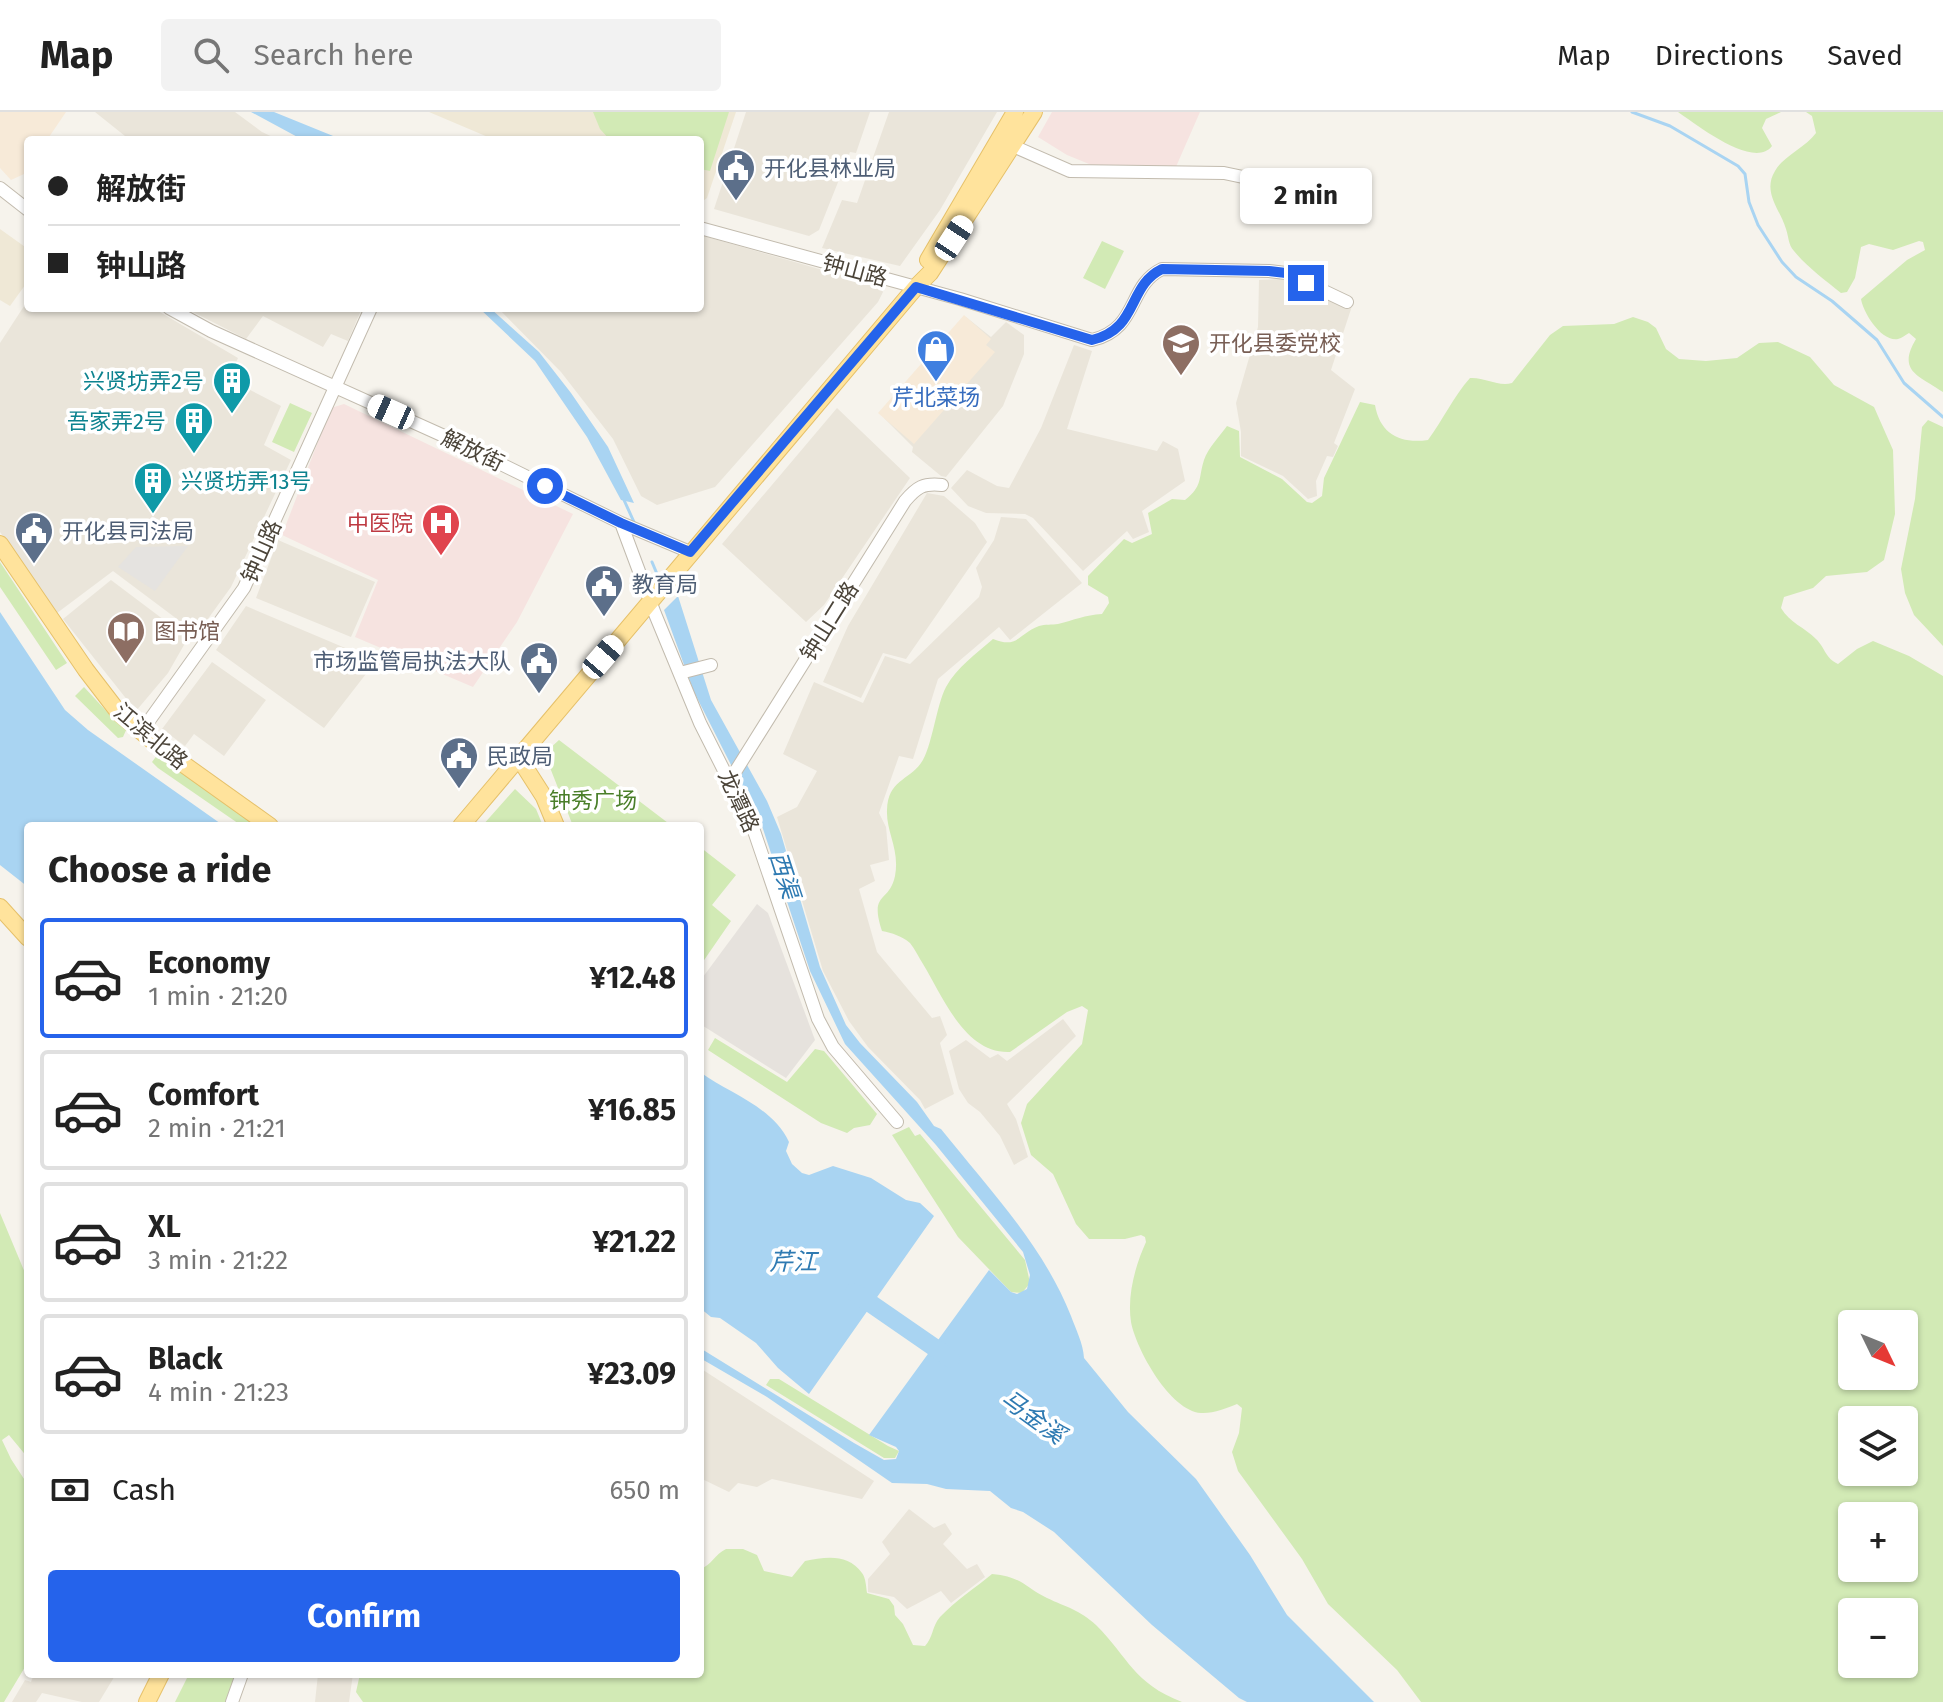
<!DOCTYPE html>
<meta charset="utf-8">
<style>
:root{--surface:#fff;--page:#f2f2f2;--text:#222;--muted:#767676;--line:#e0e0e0;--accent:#2563eb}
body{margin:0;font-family:"Fira Sans","Noto Sans SC",sans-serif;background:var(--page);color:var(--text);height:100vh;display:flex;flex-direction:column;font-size:30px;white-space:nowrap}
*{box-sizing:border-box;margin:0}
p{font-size:26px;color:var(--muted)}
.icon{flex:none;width:44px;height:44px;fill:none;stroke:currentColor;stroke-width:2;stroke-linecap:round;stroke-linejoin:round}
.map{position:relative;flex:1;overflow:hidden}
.side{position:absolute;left:24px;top:710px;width:680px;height:856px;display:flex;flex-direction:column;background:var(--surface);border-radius:8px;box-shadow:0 2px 6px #0004}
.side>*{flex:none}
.guide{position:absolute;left:24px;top:24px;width:680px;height:176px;border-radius:8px;box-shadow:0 2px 6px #0004;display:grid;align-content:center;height:176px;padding:0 24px;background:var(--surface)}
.needle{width:52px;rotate:133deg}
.fabs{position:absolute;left:1838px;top:1198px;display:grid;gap:16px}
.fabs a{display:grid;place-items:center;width:80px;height:80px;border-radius:8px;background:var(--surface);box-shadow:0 2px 6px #0004;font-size:40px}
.end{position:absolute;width:36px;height:36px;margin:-18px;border:10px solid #2563eb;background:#fff;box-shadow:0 0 0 4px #fff}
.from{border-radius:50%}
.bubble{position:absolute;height:56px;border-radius:8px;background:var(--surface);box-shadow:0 2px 6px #0004;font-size:26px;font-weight:700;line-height:56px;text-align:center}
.car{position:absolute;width:24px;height:48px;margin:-24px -12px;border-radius:10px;box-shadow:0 0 6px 2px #0007;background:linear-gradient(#fff 24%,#345 0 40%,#fff 0 76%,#345 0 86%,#fff 0)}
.guide b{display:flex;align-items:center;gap:28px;height:76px;font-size:30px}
.guide b+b{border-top:2px solid var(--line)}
.guide i{width:20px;height:20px;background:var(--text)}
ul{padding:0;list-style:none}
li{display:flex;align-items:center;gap:24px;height:120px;margin:0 16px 12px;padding:0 8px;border:4px solid var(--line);border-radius:8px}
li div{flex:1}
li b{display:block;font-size:30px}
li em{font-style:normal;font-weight:700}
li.current{border-color:var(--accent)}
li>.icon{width:72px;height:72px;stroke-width:1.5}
h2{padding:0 24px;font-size:36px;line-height:96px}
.pay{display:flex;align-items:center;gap:20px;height:88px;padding:0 24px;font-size:30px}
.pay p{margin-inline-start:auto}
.action{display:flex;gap:16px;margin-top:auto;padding:16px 24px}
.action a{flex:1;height:92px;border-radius:8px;background:var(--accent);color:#fff;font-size:32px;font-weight:700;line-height:92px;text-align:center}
header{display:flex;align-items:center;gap:48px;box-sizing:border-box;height:112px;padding:0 40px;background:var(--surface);border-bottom:2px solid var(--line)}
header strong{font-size:38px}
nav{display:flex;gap:44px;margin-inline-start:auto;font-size:28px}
.search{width:560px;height:72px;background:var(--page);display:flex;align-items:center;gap:20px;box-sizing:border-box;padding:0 28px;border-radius:8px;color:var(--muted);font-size:30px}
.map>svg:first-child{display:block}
</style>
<header>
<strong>Map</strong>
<div class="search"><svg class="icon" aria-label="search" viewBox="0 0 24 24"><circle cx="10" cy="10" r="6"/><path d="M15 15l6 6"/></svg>Search here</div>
<nav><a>Map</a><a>Directions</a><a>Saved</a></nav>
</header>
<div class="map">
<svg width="1943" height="1590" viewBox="0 0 1943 1590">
<rect width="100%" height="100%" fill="#f6f3ec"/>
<!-- residential -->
<path fill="#eae5da" d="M95,0H235L262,20L279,28H130Z
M746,0H870L856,41L850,40L819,118L809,124L714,97Z
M889,0H997L940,98L900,154L822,136L842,88L857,91Z
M700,123L879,174L883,180L878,190L715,375L657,393L641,384L613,327L561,260L498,196H700Z
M1286,167L1352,194L1331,258L1355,277L1334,331L1338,334L1333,345L1327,344L1316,369L1317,384L1308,387L1283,364L1241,344V320L1236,291L1258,215L1259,168Z
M28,188V196H153L238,246L229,267L281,294L264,333L291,348L231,475L197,522L113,459L57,501L0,420V231Z
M185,196H362L348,229L331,222L323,235L263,204L246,227Z
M966,205L991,225L1006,210L1024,223V242L1003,294L946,365L941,364L912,340L913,335L884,306Z
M1074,233L1092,239L1067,317L1157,339L1163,329L1178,337L1185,369L1142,399L1149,420L1133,427L1127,419L1083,459L1033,406L1025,402L986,401L968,394L951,376L967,358L997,374L1009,376L1041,316Z
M837,296L910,366L824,493L806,510L722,432Z
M927,381L944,384L975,411L987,430L906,547L883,541L861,586L823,570L848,514Z
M1001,405L1026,407L1082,471L1010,528L999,515L938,567L913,647L899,644L879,701L886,715L889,748L870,753L875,769L859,777L877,840L932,906L940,904L947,923L940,931L954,982L925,997L920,988L868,935L849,909L823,859L777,705L797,695L817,659L783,642L814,570L863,591L885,544L910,552L979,485L982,475L976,456L994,428Z
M278,428L375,470L351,525L256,486Z
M111,468L188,526L168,561L136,599L63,507Z
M246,494L376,549L324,616L216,538Z
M212,550L266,588L224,644L194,622L185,634L162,617Z
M1063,907L1076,924L1007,992L1016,1007L1028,1045L1014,1053L1000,1024L980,1000L968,991L959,977L949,939L966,928L990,946L998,942L1007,949Z
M700,1256L874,1369L862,1387L772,1367L757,1375L738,1371L729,1380L700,1366Z
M909,1397L934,1416L945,1411L952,1422L943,1432L967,1457L977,1452L985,1465L951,1491L941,1479L907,1497L894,1485L868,1480V1467L890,1442L882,1430Z
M34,1562H116L99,1590H82L42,1581L36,1590H12L25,1568L31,1570Z
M318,1562H353L349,1590H315Z"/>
<!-- commercial -->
<path fill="#f7ead8" d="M0,0H66L47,28H28V57L24,62L11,68L0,56Z
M964,203L991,227L986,233L995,240L914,332L878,301Z"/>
<!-- industrial -->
<path fill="#e6e2dd" d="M757,792L768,801L815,928L786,966L700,912V869Z"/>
<!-- education -->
<path fill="#efe8d6" d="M429,0H736L707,86L700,91V28H495Z
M0,117L28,137V169L10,194L0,188Z"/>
<!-- medical -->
<path fill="#f6e3e0" d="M1052,0H1200L1175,57L1094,54L1067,43L1038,25Z
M344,292L573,402L517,510L473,575L355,525L378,468L282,423L331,296Z"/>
<!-- green -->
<path fill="#d2eab5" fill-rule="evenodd" d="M593,0H729L710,59L700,57V28H610L600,17Z
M1678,0H1781L1766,7L1762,16L1772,34C1754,58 1697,13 1678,0Z
M1806,0H1943V280C1918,263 1897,259 1916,227L1909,221C1905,223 1902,226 1898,227C1881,230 1863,200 1861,187L1907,148L1925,138L1923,130L1919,129L1893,138L1869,132L1861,135L1855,166L1847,180L1841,181C1825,168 1807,155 1794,139C1788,132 1789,126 1786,117C1780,97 1762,80 1775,59C1782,45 1805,36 1816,21L1812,4Z
M1102,129L1124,139L1105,177L1083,166Z
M1633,205L1648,210L1656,216L1666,237L1679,247L1706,249L1737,246L1759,231L1778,230L1810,245L1834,273L1874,295L1893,338L1895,402L1884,448L1867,460L1826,464L1813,476L1784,485L1781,496C1790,511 1804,515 1816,527C1826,537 1825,546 1838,552L1857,537L1873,529L1909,544L1943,564V1590H1421L1397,1558L1328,1492L1302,1447L1238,1359L1232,1340L1239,1321L1242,1296L1237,1292C1227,1296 1212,1302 1201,1301C1170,1299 1136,1237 1131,1210C1127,1184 1135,1154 1146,1130L1145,1125L1141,1123L1125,1127H1089L1076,1112L1053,1062L1031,1043L1021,1011L1027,992L1082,932L1088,898L1082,894L1067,900L1010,940C965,942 943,885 923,852C919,846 915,837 910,831C902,824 892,821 882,819C869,779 889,792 895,764C900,737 886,721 887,698C888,668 908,669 921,651C932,636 936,594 946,575C957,555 976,542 993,527C1018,537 1018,522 1039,514C1045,512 1052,513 1058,512C1074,508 1085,503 1102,502L1109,491L1108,485L1088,473V464L1124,427L1132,431L1152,422L1148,401L1172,387L1185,388C1203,374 1198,367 1204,348C1208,336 1220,324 1227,314L1239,319L1240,345L1282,367L1307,390L1312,391L1322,384L1324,366L1360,290L1375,293C1380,322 1400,332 1428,328C1443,308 1453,285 1470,266C1485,265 1498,275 1512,271L1550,223L1563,214L1614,212ZM1852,1212H1904V1264H1852ZM1852,1308H1904V1360H1852ZM1852,1404H1904V1456H1852ZM1852,1500H1904V1552H1852Z
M290,291L312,301L294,340L272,330Z
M1928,308L1943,315V534L1914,503L1905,481L1901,457L1915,387L1922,315Z
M0,450L67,551L56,558L0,475Z
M84,575L109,602L127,616L123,625L118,626L75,584Z
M559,628L672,714H573L547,648L548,638Z
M158,642L262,714H242L158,656L152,650Z
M515,677L536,697L543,714H482Z
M700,735L736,763L712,793L731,809L700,854Z
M715,926L787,970L815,937L824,939L877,1002L870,1013L854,1016L847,1021L821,1011L708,938Z
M909,1015L915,1024L920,1022L1025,1148L1030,1171L1022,1181L1011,1180L958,1125L892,1023Z
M0,1101L28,1168V1346L9,1323L2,1328L11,1347L28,1373V1550L4,1590H0Z
M770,1267H779L888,1334L899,1339L895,1346H884L766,1273Z
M726,1437H743L757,1443L764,1459L792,1465L805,1449C825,1445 848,1441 862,1461C866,1466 866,1475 867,1481L889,1487L894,1494L895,1503L903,1512L913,1533L925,1534C933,1526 932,1514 940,1505C955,1489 975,1476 992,1462C1023,1465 1024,1475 1047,1486C1066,1495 1080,1498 1096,1513C1129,1546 1133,1571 1182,1590H363L356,1580L360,1562H700V1457C711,1454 715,1442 726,1437Z
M189,1562H236L226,1590H175Z"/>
<!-- parking -->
<path fill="#e5e3e0" d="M188,434L155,479L118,455L136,435Z"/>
<!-- water -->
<path fill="#a9d4f2" d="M251,0H274L343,28H303Z
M479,196H490L539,240L571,281L608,335L634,391L621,388L587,325L535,249Z
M678,484L711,588L767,689L781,722L820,855L846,913L860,931L917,990L934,1014L941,1017C988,1076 1043,1133 1071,1204C1076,1218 1083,1231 1084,1246L1128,1300L1196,1367L1250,1443L1287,1503L1374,1590H1247L1239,1586L1152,1513L1054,1420L1023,1400L1011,1396L990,1379L946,1377L927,1372L892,1371L767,1285L700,1246V1236L854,1331L884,1348L896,1347L899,1339L896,1335L869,1323L989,1158L1011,1180L1017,1182L1027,1177L1030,1163L1023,1140L936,1033L845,932L810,859L762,714L694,580L664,498Z
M0,500L65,598L88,618L224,714H28V775L0,753Z
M700,960C730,982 772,994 789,1030L786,1039L792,1052L802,1061L809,1063L833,1054L871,1066L906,1088L920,1091L934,1104L809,1282L778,1256L756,1231L720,1206L711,1205L700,1196Z"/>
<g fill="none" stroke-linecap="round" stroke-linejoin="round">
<!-- stream -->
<path stroke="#a9d4f2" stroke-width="3" d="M1632,0L1670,14L1738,54L1745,62L1749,90L1758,113L1782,150L1796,165L1832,189L1877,228L1904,271L1943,305
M624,388L634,410
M652,450L660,469"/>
<!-- river -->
<path stroke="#a9d4f2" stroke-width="18" d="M854,1180L951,1247"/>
<!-- minor casing -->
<g stroke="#c2bbae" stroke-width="14">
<path id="minor" d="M1013,34L1070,59L1224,61L1328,83
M0,76L28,98
M700,116L960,187L1092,228C1139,217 1127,174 1162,157L1269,159L1286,161L1347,190
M169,196L211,219L444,324L621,411L690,440
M621,411L655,502L700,611L753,716L818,907L833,935L897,1010
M680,561L711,553
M141,620L244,476L371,196
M730,668L905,389C917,375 923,371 942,373
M232,1590L242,1562"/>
</g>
<!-- major casing -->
<g stroke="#e6c16a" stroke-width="18">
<path id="major" d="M928,148L1015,0
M0,432L86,558L119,601L165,639L270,714
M519,646L544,685L556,714
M461,714L916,175L930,161L1034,0
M0,795L28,826
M147,1590L161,1562"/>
</g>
<!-- minor -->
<use href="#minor" stroke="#fff" stroke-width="12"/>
<!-- major -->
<use href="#major" stroke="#ffe39c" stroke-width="16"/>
</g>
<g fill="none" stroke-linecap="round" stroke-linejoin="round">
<!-- route -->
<path stroke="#2563eb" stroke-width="10" d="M545,374L621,411L690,440L916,175L1092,228C1139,217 1127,174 1162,157L1269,159L1286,161L1306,171"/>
</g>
<!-- icons -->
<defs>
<g id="civic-pin" transform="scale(2)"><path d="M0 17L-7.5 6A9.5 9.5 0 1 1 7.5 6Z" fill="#5c6f8a" stroke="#fff"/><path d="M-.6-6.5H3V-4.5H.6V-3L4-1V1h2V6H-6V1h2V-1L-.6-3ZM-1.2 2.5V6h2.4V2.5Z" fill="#fff"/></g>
<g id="school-pin" transform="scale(2)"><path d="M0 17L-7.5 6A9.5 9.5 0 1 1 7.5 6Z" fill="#8d6e63" stroke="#fff"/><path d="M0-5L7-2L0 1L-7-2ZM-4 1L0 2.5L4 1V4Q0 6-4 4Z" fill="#fff"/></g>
<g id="shop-pin" transform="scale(2)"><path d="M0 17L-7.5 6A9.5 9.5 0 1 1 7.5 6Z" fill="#3f7fe0" stroke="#fff"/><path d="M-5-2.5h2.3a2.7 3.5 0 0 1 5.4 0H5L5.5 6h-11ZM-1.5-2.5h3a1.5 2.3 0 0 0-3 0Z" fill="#fff"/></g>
<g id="building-pin" transform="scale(2)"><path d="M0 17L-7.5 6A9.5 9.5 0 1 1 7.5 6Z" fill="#0f9aa8" stroke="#fff"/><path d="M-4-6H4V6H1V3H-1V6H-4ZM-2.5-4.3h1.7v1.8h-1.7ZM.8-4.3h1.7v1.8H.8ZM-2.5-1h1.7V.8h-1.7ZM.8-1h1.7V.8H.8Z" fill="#fff"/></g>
<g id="hospital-pin" transform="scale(2)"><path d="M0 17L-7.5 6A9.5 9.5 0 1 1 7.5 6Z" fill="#e0444e" stroke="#fff"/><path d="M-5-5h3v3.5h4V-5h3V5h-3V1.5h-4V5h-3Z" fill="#fff"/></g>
<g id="library-pin" transform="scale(2)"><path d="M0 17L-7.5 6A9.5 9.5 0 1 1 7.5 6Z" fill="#8d6e63" stroke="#fff"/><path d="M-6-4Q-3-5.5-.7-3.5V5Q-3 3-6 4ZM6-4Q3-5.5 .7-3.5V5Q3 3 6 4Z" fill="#fff"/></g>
</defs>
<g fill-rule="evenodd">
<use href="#civic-pin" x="736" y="56"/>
<use href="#school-pin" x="1181" y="231"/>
<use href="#shop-pin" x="936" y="237"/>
<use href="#building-pin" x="232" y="269"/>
<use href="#building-pin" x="194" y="309"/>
<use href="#building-pin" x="153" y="369"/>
<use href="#hospital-pin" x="441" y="411"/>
<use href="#civic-pin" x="34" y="419"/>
<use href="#civic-pin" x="604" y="472"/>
<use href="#library-pin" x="126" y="519"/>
<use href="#civic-pin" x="539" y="549"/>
<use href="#civic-pin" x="459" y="644"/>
</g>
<g text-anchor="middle" stroke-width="7" stroke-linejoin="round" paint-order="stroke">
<!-- service labels -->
<g font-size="22" fill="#4e5e75" stroke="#fff" text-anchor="start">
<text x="764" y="64">开化县林业局</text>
<text x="62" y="427">开化县司法局</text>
<text x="632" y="480">教育局</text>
<text x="511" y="557" text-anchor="end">市场监管局执法大队</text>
<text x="487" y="652">民政局</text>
</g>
<!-- street labels -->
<g font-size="22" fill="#4b4439" stroke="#fff">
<text transform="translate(855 158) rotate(15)" y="8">钟山路</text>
<text transform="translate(473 338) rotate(26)" y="8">解放街</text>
<text transform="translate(261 439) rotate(-66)" y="8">钟山路</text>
<text transform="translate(829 509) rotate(-58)" y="8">钟山二路</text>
<text transform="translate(151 624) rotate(40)" y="8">江滨北路</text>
<text transform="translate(739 689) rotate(65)" y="8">龙潭路</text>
</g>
<!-- education labels -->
<g font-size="22" fill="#785e54" stroke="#fff" text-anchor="start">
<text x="1209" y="239">开化县委党校</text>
<text x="154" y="527">图书馆</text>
</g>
<!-- culture labels -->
<g font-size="22" fill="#0d838f" stroke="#fff" text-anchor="end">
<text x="204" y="277">兴贤坊弄2号</text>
<text x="166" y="317">吾家弄2号</text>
<text x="181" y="377" text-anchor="start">兴贤坊弄13号</text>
</g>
<!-- shop labels -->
<g font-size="22" fill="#366cbe" stroke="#fff">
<text x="936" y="293">芹北菜场</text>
</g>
<!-- health labels -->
<g font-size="22" fill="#be3a42" stroke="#fff" text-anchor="end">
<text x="413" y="419">中医院</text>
</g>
<!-- park labels -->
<g font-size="22" fill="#4a7f2a" stroke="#fff">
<text x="593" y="696">钟秀广场</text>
</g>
<!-- water labels -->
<g font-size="24" font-style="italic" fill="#2e7ab2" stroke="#fff">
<text transform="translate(784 763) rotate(72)" y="8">西渠</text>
<text x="793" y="1158">芹江</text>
<text transform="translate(1033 1305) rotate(36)" y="8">马金溪</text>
</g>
</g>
</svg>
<div class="fabs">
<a><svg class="needle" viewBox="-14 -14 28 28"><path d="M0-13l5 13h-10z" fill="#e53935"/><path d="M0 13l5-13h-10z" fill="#767676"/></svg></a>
<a><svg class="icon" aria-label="layers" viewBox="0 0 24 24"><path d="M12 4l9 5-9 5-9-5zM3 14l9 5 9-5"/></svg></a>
<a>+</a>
<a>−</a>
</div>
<i class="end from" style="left:545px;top:374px"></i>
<i class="end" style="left:1306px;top:171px"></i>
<div class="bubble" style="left:1240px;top:56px;width:132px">2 min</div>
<i class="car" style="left:954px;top:126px;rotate:33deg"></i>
<i class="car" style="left:391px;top:300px;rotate:294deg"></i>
<i class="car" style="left:603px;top:545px;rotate:41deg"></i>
<div class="guide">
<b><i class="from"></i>解放街</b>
<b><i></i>钟山路</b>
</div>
<section class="side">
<h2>Choose a ride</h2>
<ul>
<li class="current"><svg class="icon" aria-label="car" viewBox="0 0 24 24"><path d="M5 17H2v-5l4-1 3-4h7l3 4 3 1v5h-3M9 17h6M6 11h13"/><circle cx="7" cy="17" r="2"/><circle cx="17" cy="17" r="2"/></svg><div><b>Economy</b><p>1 min · 21:20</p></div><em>¥12.48</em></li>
<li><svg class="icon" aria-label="car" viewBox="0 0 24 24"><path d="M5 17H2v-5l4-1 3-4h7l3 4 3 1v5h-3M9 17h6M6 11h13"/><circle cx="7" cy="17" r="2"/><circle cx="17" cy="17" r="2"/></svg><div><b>Comfort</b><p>2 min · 21:21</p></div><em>¥16.85</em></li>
<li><svg class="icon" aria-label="car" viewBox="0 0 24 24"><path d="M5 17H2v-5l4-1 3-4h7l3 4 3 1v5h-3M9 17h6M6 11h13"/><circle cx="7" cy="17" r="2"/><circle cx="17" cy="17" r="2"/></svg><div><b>XL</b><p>3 min · 21:22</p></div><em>¥21.22</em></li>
<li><svg class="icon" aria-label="car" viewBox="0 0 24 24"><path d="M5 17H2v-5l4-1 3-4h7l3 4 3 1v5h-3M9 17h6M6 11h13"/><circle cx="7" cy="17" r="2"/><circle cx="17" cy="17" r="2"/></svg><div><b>Black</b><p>4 min · 21:23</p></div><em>¥23.09</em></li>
</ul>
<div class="pay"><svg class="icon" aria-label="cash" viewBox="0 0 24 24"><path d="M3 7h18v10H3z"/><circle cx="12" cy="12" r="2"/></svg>Cash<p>650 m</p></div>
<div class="action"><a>Confirm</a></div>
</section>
</div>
